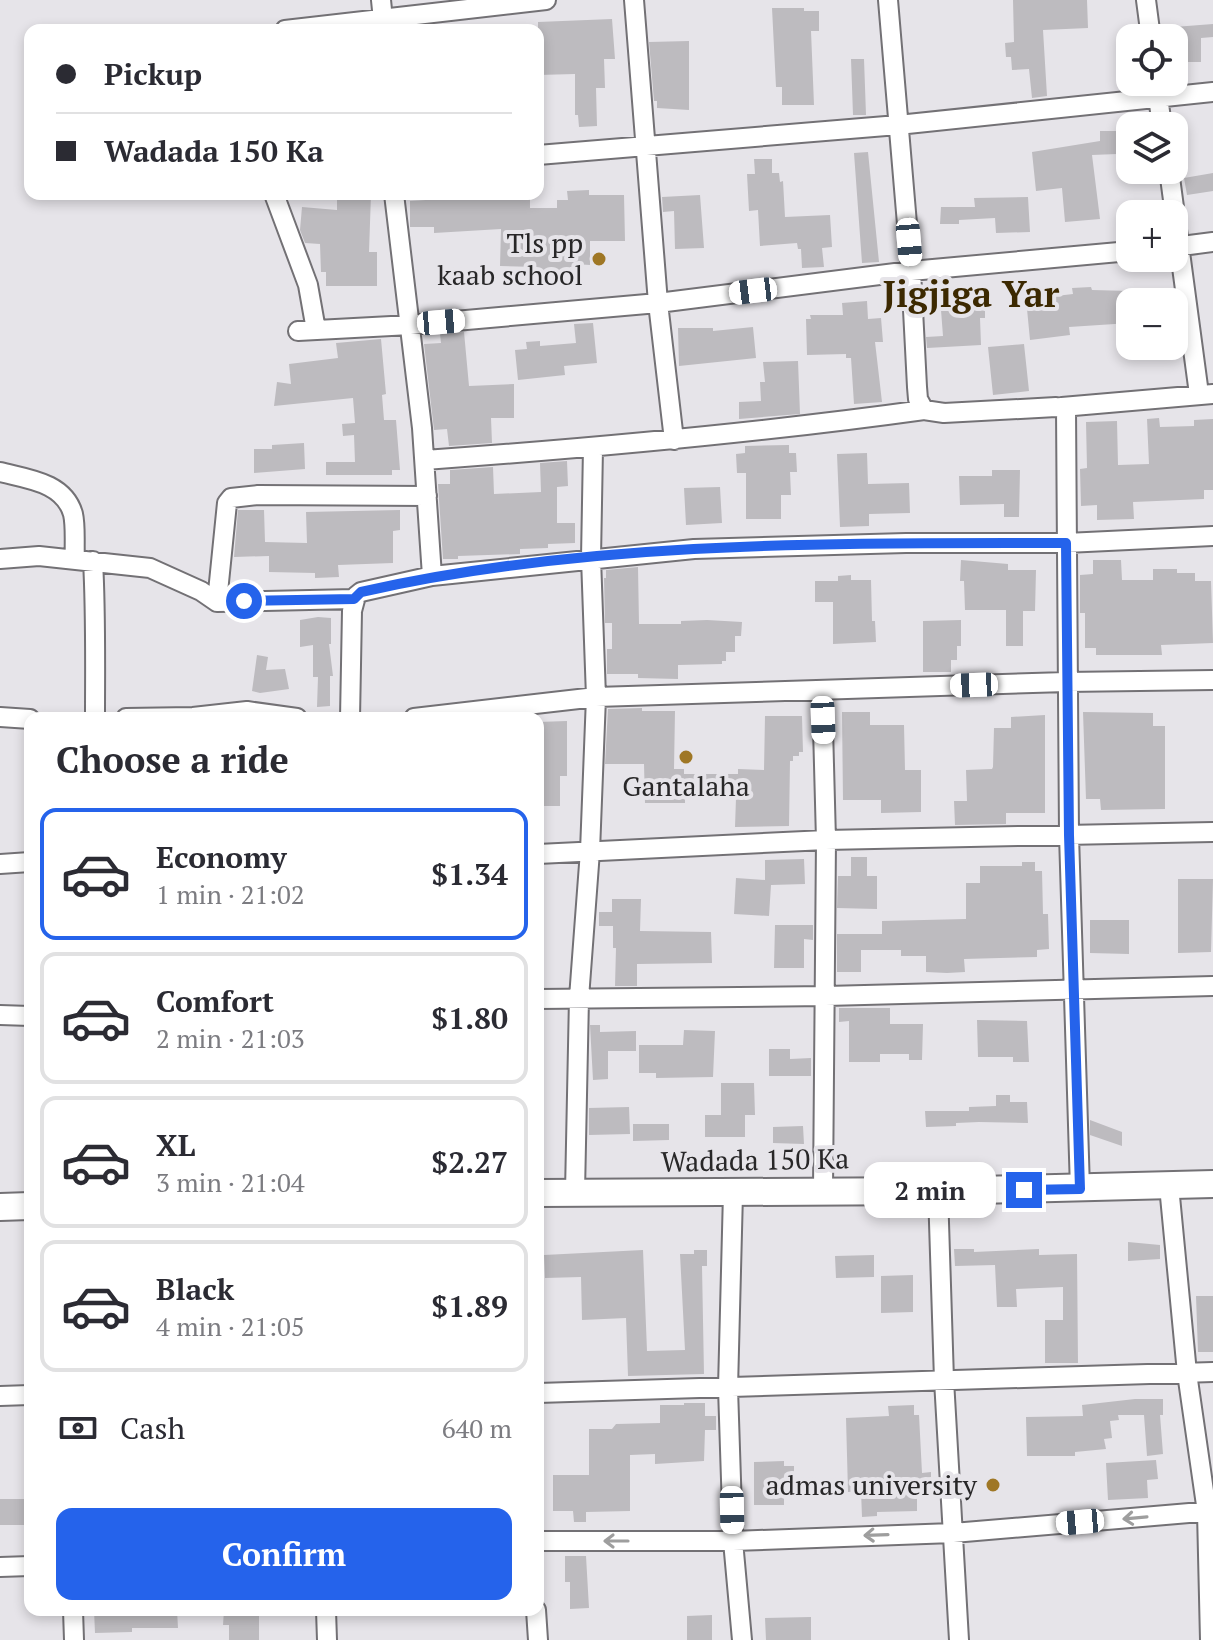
<!DOCTYPE html>
<meta charset="utf-8">
<style>
:root{--surface:#fff;--page:#f7f7f7;--text:#2b2b33;--muted:#7c7c81;--line:#e1e1e2;--accent:#2563eb}
body{margin:0;font-family:"PT Serif",serif;background:var(--page);color:var(--text);height:100vh;display:flex;flex-direction:column;font-size:30px;white-space:nowrap}
*{box-sizing:border-box;margin:0}
p{font-size:26px;color:var(--muted)}
.icon{flex:none;width:44px;height:44px;fill:none;stroke:currentColor;stroke-width:2;stroke-linecap:round;stroke-linejoin:round}
.map{position:relative;flex:1;overflow:hidden}
.panel{position:absolute;left:24px;top:712px;width:520px;height:904px;display:flex;flex-direction:column;background:var(--surface);border-radius:16px;box-shadow:0 4px 12px #0003}
.panel>*{flex:none}
.top-card{position:absolute;left:24px;top:24px;width:520px;height:176px;border-radius:16px;box-shadow:0 4px 12px #0003;display:grid;align-content:center;height:176px;padding:0 32px;background:var(--surface)}
.fabs{position:absolute;left:1116px;top:24px;display:grid;gap:16px}
.fabs a{display:grid;place-items:center;width:72px;height:72px;border-radius:16px;background:var(--surface);box-shadow:0 4px 12px #0003;font-size:40px}
.end{position:absolute;width:36px;height:36px;margin:-18px;border:10px solid #2563eb;background:#fff;box-shadow:0 0 0 4px #fff}
.from{border-radius:50%}
.bubble{position:absolute;height:56px;border-radius:16px;background:var(--surface);box-shadow:0 4px 12px #0003;font-size:26px;font-weight:700;line-height:56px;text-align:center}
.car{position:absolute;width:24px;height:48px;margin:-24px -12px;border-radius:10px;box-shadow:0 0 6px 2px #0007;background:linear-gradient(#fff 24%,#345 0 40%,#fff 0 76%,#345 0 86%,#fff 0)}
.top-card b{display:flex;align-items:center;gap:28px;height:76px;font-size:30px}
.top-card b+b{border-top:2px solid var(--line)}
.top-card i{width:20px;height:20px;background:var(--text)}
ul{padding:0;list-style:none}
li{display:flex;align-items:center;gap:24px;height:132px;margin:0 16px 12px;padding:0 16px;border:4px solid var(--line);border-radius:16px}
li div{flex:1}
li b{display:block;font-size:30px}
li em{font-style:normal;font-weight:700}
li.active{border-color:var(--accent)}
li>.icon{width:72px;height:72px;stroke-width:1.5}
h2{padding:0 32px;font-size:36px;line-height:96px}
.pay{display:flex;align-items:center;gap:20px;height:88px;padding:0 32px;font-size:30px}
.pay p{margin-inline-start:auto}
.cta{display:flex;gap:16px;margin-top:auto;padding:16px 32px}
.cta a{flex:1;height:92px;border-radius:16px;background:var(--accent);color:#fff;font-size:32px;font-weight:700;line-height:92px;text-align:center}
.map>svg:first-child{display:block}
</style>
<div class="map">
<svg width="1213" height="1640" viewBox="0 0 1213 1640">
<rect width="100%" height="100%" fill="#e6e4e9"/>
<!-- building -->
<path fill="#bdbbbf" d="M1013,0H1087L1088,28L1043,30L1047,96L1032,98L1029,69L1012,70L1011,57H1006L1005,43L1014,42Z
M772,8H804V11H819V31H811L814,105H782V87H776Z
M612,19L615,59H604L605,88H596L597,126L579,127L578,115H575V74L538,75V22Z
M1213,24V37L1201,38V62H1187L1186,52L1174,53V27Z
M689,41V110L657,108V101H654L649,42Z
M851,59H864L866,115H853Z
M1100,131H1116L1117,154L1092,155L1100,219L1065,222L1062,188L1036,191L1032,152L1100,141Z
M868,152L879,262L862,263L854,153Z
M754,159H772V173H779L780,182L783,181L785,217L830,215L832,247L822,248L824,267L802,268L801,249H798L797,243L760,246L758,210L749,211L747,174H755Z
M1213,173V191L1187,195L1184,178Z
M589,190V195H624L625,241H590V265L575,264V267H570V272L565,273H536V267L500,266L501,229L434,233V227H410V201L457,198V194H530V208H557V200H568L567,191Z
M337,194H371L369,252H377V286H326V272H321L320,244L305,243L300,230L302,207L337,210Z
M700,195L704,248L675,249L674,211L663,212L662,197Z
M1028,197L1030,232L996,233L995,218L959,220V224H940L941,207H975L974,198Z
M1091,287L1092,290L1130,291V323L1069,327L1070,335L1030,340L1027,309L1040,307L1039,298L1073,294L1072,288Z
M985,292V318H980L981,345L927,348L926,337L943,336L940,297Z
M867,301L868,319L881,318L883,342H875L882,402L854,404L851,358H846V354L807,355L806,319H811L810,315H843L842,303Z
M593,323L597,363L564,366L565,375L518,380L515,350L527,349L526,342L540,341V346L576,343L574,324Z
M753,327L756,358L679,366L678,328H713V331Z
M464,332L469,386L514,384V418H491L492,443L449,446L447,429L434,430L424,344L441,343L440,334Z
M381,339L386,394L382,395L384,420H396L400,470H392V475H326V462H355L354,435L343,436L342,424L355,423L353,398L274,406L277,382L291,384L289,364L338,358L336,343Z
M1024,344L1029,391L993,395L988,347Z
M798,361L800,414L739,419V402L761,401L760,382H765L763,362Z
M1159,418L1160,427L1194,426V420L1213,419V490H1204V499L1133,502L1134,519L1097,520V505L1081,506L1080,469L1087,468L1086,422L1117,421L1118,465L1149,464L1147,419Z
M304,443L305,469L254,473V449H272V445Z
M789,445V453H796L797,472H790L791,495H781V519H746V473H737L736,454L745,453V446Z
M867,453L868,484L909,483L910,513L869,514V526L840,527L837,454Z
M567,461L568,486L557,487V523H575V543L548,544V548L520,549V554L458,556V559H443L438,484H450V470L493,467L494,494L541,492L540,463Z
M992,470H1020L1019,517H1004V504L960,505L959,476H992Z
M720,487L722,523L686,525L684,488Z
M238,510H264L265,542L307,543L306,512L400,510V530L393,531V563L338,565L339,577L315,578V573L269,572V556L234,557Z
M961,560L1008,564V570H1036L1035,611H1023V646H1006V610H965L964,581H960Z
M1093,560H1121L1122,580H1153V569H1177V573H1195V581H1211L1213,643L1161,645L1162,655H1096V648H1085V613H1080V575L1093,574Z
M638,567L639,624H681V621L707,620L742,622L741,636H735V652H726V661H722V664L678,665V679L638,678V674H607V649H612V623H605L604,578H606V570Z
M851,575V580H871L872,621H875L876,642L833,644V602H815V581H838V576Z
M318,617L331,618V644H329L333,676H330V706L317,707L318,677H313V645L300,647V620Z
M961,620V646H957V660H951V672H923V621Z
M257,655L268,657L266,670L285,669L289,689L260,693L252,691Z
M642,708V711H675L674,769H684V774H738V769L764,770L765,716H802L803,752H799V756H793V761H790L789,826L735,827L736,798L685,797V803H645L644,764H605L608,709Z
M842,712H870V725H904L905,770H921V812L881,813V800H843Z
M1083,712L1153,713V726H1165V809L1101,810L1100,799H1086Z
M1045,715V813H1006V824L955,825L954,801H967L966,770L992,769L993,767L994,728H1011V717Z
M567,721V776H560V806H538V722Z
M851,857H867V876H877V909L837,908L838,876H851Z
M804,859L805,884L771,885L769,916L734,914L736,878L765,880V860Z
M1022,862H1035V871H1042L1043,914H1048L1049,949L1037,950V957L964,959L965,972L947,973L926,972V956H901V950H861V972H837V934H882V921L966,919V883H980V866H1022Z
M1178,879H1213L1211,952L1178,953Z
M612,899H641L640,931L711,932L712,963L637,964V986H615L616,948H613V926H599V912H612Z
M1090,920H1129V954L1090,953Z
M775,925H813V940L804,939V968H774Z
M839,1008H890V1024H923L922,1060H909V1054H880V1062H849V1021L839,1022Z
M977,1020L1027,1021L1029,1062H1013V1057H978Z
M590,1025H600V1032L636,1031V1051H608V1079L593,1080Z
M684,1030L715,1031L713,1077L656,1078V1073H639V1045H683Z
M769,1049H790V1059L811,1058V1076H769Z
M721,1083H754L755,1115H745V1137H705V1115H721Z
M996,1095H1010V1102H1027L1028,1123L979,1122L956,1123V1126L926,1127L925,1111H969V1107L996,1106Z
M629,1107L630,1134L589,1135V1108Z
M1090,1120L1122,1132V1146L1090,1135Z
M633,1124H669V1140L633,1141Z
M803,1126L804,1144L773,1143V1127Z
M1128,1242L1160,1245V1259L1128,1261Z
M954,1249H974V1252L1039,1249V1255L1077,1254L1078,1363H1045V1320H1063V1287L1016,1289L1017,1307H997L995,1265L955,1266Z
M643,1250L647,1351L685,1350L680,1254H694V1250H707V1266H702L704,1374L628,1376L626,1318L582,1320L581,1277L545,1278L544,1255Z
M874,1255V1277L836,1278L835,1256Z
M913,1275V1312L881,1313V1276Z
M1196,1296H1213V1352H1198Z
M1135,1399H1163V1415H1160L1163,1454L1147,1456L1144,1415H1118L1119,1420L1110,1421L1112,1438L1104,1439L1106,1449L1075,1452V1456H1027L1026,1417L1083,1416L1082,1405Z
M684,1403H705V1416H716V1430H705L704,1461L655,1464V1454L630,1455V1511L586,1512V1522H574L573,1511H553V1475H589V1429H612L616,1424L660,1423V1405H684Z
M914,1405V1415H919L922,1473L931,1472V1491L917,1494V1511L877,1512V1516L862,1517L861,1491L848,1492L846,1418L889,1416L888,1406Z
M1156,1460L1158,1479L1147,1480L1148,1498L1108,1500L1106,1463Z
M784,1461V1466H794V1490H784V1505H754V1462Z
M0,1499H29V1525H0Z
M565,1556H586L589,1608L570,1609V1582H565Z
M94,1610H177L178,1628H132V1632L95,1633Z
M224,1610H259V1640H229V1625H223Z
M712,1615V1640H687V1616Z
M811,1617V1640H766L765,1618Z"/>
<g fill="none" stroke-linecap="round" stroke-linejoin="round">
<!-- street casing -->
<g stroke="#737175" stroke-width="22">
<path id="street" d="M381,0L384,30
M634,0L658,303L674,440
M888,0L911,271L917,387L918,399L924,410
M1146,0L1151,38
M285,30L546,0
M1156,82L1162,126
M538,155L898,125L1213,92
M1169,170L1199,394
M274,194L308,285L316,330
M394,194L422,428L432,576
M1174,247L1213,242
M298,331L410,325L658,303L911,271L1130,251
M1062,407L1213,394
M425,460C592,448 758,433 924,410L944,413L1056,407L1066,409L1069,835L1080,1189
M0,472C27,479 64,482 73,514C76,527 74,545 75,559
M0,559L39,556L150,568L201,591L217,602L354,599
M93,561C96,613 95,665 95,718
M217,602L227,503L231,498L258,495L427,496
M822,690L826,840L823,1190
M0,717L30,719
M126,718L193,717L247,711L297,718
M350,718L352,611L356,596L361,592L432,576L694,549L906,543H1066L1213,536
M414,718L596,697L1066,682L1213,680
M538,854L826,840L1213,832
M0,864L30,862
M538,999L826,996L1213,986
M0,1015L30,1016
M1169,1186L1187,1373L1207,1512L1210,1640
M938,1191L944,1380L959,1640
M575,1192L579,998L590,851L596,697L591,558L593,448
M733,1193L728,1388L733,1541L742,1640
M538,1393L1213,1372
M0,1396L30,1395
M538,1541H733L953,1533L1213,1511
M0,1567L30,1566
M73,1610L74,1640
M326,1610L327,1640
M536,1610L538,1640"/>
</g>
<!-- secondary casing -->
<g stroke="#737175" stroke-width="30">
<path id="secondary" d="M538,1193L938,1191L1213,1184
M0,1207L30,1206"/>
</g>
<!-- street -->
<use href="#street" stroke="#fff" stroke-width="18"/>
<!-- secondary -->
<use href="#secondary" stroke="#fff" stroke-width="26"/>
</g>
<!-- one-way arrows -->
<defs><path id="oneway-shaft" d="M-6 0H5M1.5-3L5.5 0L1.5 3" fill="none" stroke-width="1.6" stroke-linecap="round" stroke-linejoin="round" transform="scale(2)"/></defs>
<g stroke="#9e9e9e">
<use href="#oneway-shaft" transform="translate(1135 1518) rotate(175)"/>
<use href="#oneway-shaft" transform="translate(876 1535) rotate(178)"/>
<use href="#oneway-shaft" transform="translate(616 1541) rotate(180)"/>
</g>
<g fill="none" stroke-linecap="round" stroke-linejoin="round">
<!-- route -->
<path stroke="#2563eb" stroke-width="10" d="M244,601L354,599L361,592C590,540 833,543 1066,543L1069,835L1080,1189L1024,1190"/>
</g>
<!-- markers -->
<g fill="#9f7725" stroke="#e6e4e9" stroke-width="3">
<circle cx="599" cy="259" r="8"/>
<circle cx="686" cy="757" r="8"/>
<circle cx="993" cy="1485" r="8"/>
</g>
<g text-anchor="middle" stroke-width="8" stroke-linejoin="round" paint-order="stroke">
<!-- poi labels -->
<g font-size="28" fill="#282728" stroke="#e6e4e9" text-anchor="end">
<text x="583" y="253">Tls pp<tspan x="583" dy="32">kaab school</tspan></text>
<text x="686" y="796" text-anchor="middle">Gantalaha</text>
<text x="977" y="1495">admas university</text>
</g>
<!-- street labels -->
<g font-size="28" fill="#282728" stroke="#e6e4e9">
<text transform="translate(755 1160) rotate(-1)" y="10">Wadada 150 Ka</text>
</g>
<!-- district labels -->
<g font-size="36" font-weight="bold" fill="#3c2901" stroke="#e6e4e9">
<text x="971" y="307">Jigjiga Yar</text>
</g>
</g>
</svg>
<div class="fabs">
<a><svg class="icon" aria-label="locate" viewBox="0 0 24 24"><circle cx="12" cy="12" r="6"/><path d="M12 2v4M12 18v4M2 12h4M18 12h4"/></svg></a>
<a><svg class="icon" aria-label="layers" viewBox="0 0 24 24"><path d="M12 4l9 5-9 5-9-5zM3 14l9 5 9-5"/></svg></a>
<a>+</a>
<a>−</a>
</div>
<i class="end from" style="left:244px;top:601px"></i>
<i class="end" style="left:1024px;top:1190px"></i>
<div class="bubble" style="left:864px;top:1162px;width:132px">2 min</div>
<i class="car" style="left:909px;top:242px;rotate:175deg"></i>
<i class="car" style="left:753px;top:291px;rotate:263deg"></i>
<i class="car" style="left:441px;top:322px;rotate:85deg"></i>
<i class="car" style="left:974px;top:685px;rotate:268deg"></i>
<i class="car" style="left:823px;top:720px;rotate:178deg"></i>
<i class="car" style="left:732px;top:1510px;rotate:179deg"></i>
<i class="car" style="left:1080px;top:1522px;rotate:265deg"></i>
<div class="top-card">
<b><i class="from"></i>Pickup</b>
<b><i></i>Wadada 150 Ka</b>
</div>
<section class="panel">
<h2>Choose a ride</h2>
<ul>
<li class="active"><svg class="icon" aria-label="car" viewBox="0 0 24 24"><path d="M5 17H2v-5l4-1 3-4h7l3 4 3 1v5h-3M9 17h6M6 11h13"/><circle cx="7" cy="17" r="2"/><circle cx="17" cy="17" r="2"/></svg><div><b>Economy</b><p>1 min · 21:02</p></div><em>$1.34</em></li>
<li><svg class="icon" aria-label="car" viewBox="0 0 24 24"><path d="M5 17H2v-5l4-1 3-4h7l3 4 3 1v5h-3M9 17h6M6 11h13"/><circle cx="7" cy="17" r="2"/><circle cx="17" cy="17" r="2"/></svg><div><b>Comfort</b><p>2 min · 21:03</p></div><em>$1.80</em></li>
<li><svg class="icon" aria-label="car" viewBox="0 0 24 24"><path d="M5 17H2v-5l4-1 3-4h7l3 4 3 1v5h-3M9 17h6M6 11h13"/><circle cx="7" cy="17" r="2"/><circle cx="17" cy="17" r="2"/></svg><div><b>XL</b><p>3 min · 21:04</p></div><em>$2.27</em></li>
<li><svg class="icon" aria-label="car" viewBox="0 0 24 24"><path d="M5 17H2v-5l4-1 3-4h7l3 4 3 1v5h-3M9 17h6M6 11h13"/><circle cx="7" cy="17" r="2"/><circle cx="17" cy="17" r="2"/></svg><div><b>Black</b><p>4 min · 21:05</p></div><em>$1.89</em></li>
</ul>
<div class="pay"><svg class="icon" aria-label="cash" viewBox="0 0 24 24"><path d="M3 7h18v10H3z"/><circle cx="12" cy="12" r="2"/></svg>Cash<p>640 m</p></div>
<div class="cta"><a>Confirm</a></div>
</section>
</div>
